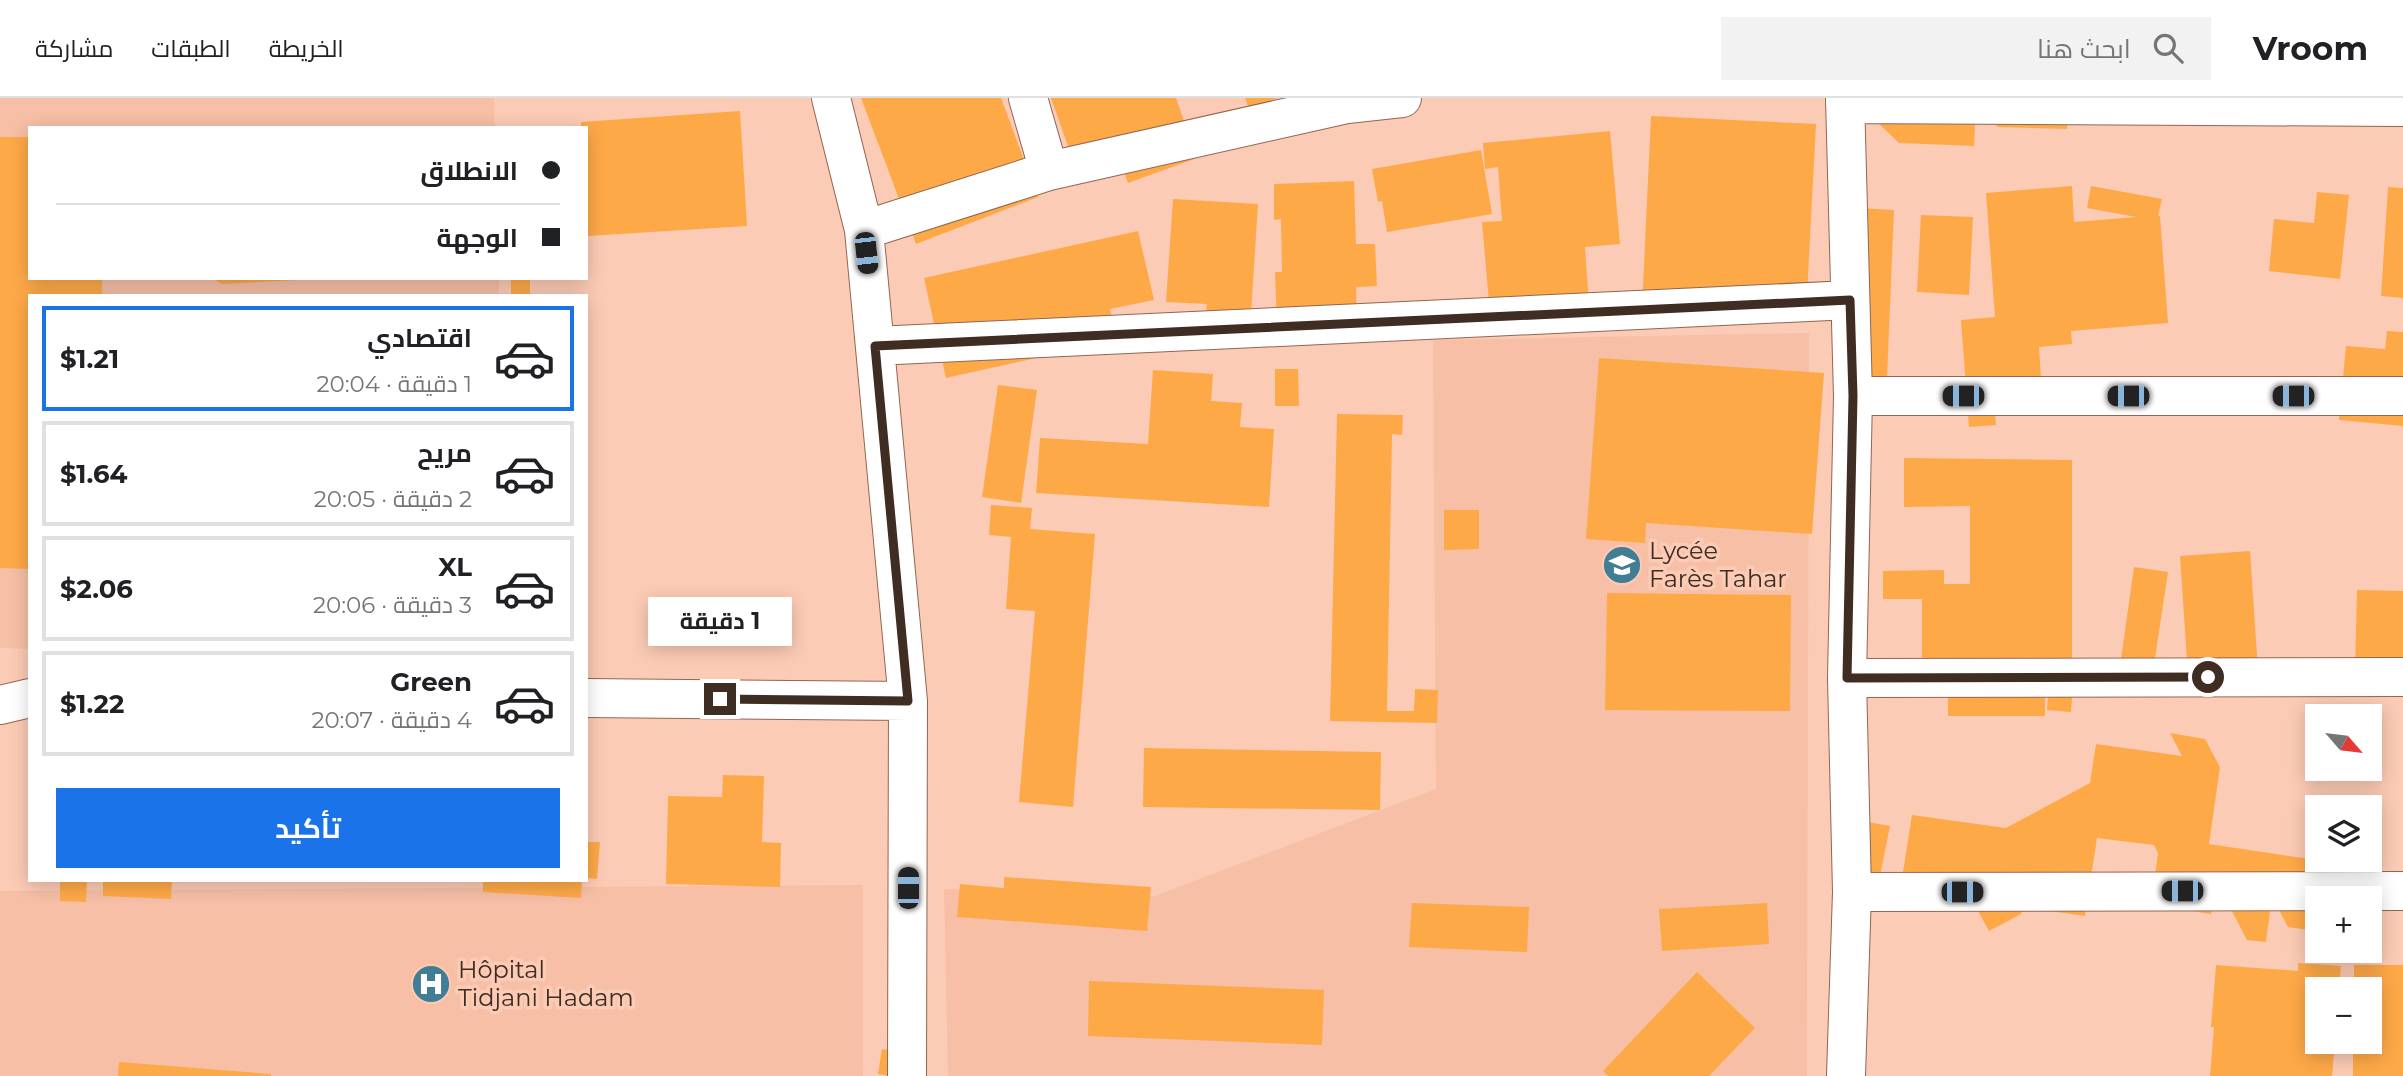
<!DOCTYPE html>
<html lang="ar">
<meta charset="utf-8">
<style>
:root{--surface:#fff;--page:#f2f2f2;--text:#202124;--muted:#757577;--line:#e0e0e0;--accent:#1a73e8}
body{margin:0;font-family:Montserrat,Cairo,sans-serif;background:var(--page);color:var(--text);direction:rtl;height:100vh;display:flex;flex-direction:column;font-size:26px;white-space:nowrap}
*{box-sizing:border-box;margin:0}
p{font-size:23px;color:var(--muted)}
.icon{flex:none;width:38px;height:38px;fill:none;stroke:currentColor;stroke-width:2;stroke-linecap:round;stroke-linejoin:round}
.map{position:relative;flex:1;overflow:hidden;direction:ltr}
.panel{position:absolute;left:28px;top:196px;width:560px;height:588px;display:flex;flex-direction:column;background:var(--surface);border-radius:0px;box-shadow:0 4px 18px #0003;direction:rtl}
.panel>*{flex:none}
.top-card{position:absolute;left:28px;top:28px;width:560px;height:154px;border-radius:0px;box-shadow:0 4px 18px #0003;direction:rtl;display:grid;align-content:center;height:154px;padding:0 28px;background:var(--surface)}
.needle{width:46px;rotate:118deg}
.tools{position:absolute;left:2305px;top:606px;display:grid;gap:14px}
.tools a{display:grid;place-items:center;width:77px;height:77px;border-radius:0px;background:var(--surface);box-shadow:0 4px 18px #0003;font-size:35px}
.end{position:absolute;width:32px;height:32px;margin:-16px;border:9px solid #3f2c23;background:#fff;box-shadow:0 0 0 4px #fff}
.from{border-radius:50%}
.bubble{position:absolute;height:49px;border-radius:0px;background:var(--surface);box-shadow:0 4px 18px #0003;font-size:23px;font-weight:700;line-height:49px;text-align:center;direction:rtl}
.car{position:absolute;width:21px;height:42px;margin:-21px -10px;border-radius:9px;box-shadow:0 0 5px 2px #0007;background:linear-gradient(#222 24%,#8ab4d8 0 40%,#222 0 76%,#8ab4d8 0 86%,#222 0)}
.top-card b{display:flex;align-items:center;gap:24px;height:66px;font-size:26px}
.top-card b+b{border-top:2px solid var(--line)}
.top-card i{width:18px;height:18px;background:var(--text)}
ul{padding:12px 0 0;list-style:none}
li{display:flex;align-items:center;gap:21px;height:105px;margin:0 14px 10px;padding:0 14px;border:4px solid var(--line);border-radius:0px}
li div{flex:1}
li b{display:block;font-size:26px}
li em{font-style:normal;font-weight:700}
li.selected{border-color:var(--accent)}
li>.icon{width:63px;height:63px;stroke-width:1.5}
.primary-button{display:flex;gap:14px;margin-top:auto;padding:14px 28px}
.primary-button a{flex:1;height:80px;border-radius:0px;background:var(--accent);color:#fff;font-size:28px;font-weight:700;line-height:80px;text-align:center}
header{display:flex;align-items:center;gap:42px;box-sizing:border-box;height:98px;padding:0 35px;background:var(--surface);border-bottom:2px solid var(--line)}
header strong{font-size:33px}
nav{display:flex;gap:38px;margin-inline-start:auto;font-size:24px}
.search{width:490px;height:63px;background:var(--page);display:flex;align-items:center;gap:18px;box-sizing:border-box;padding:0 24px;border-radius:0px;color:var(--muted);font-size:26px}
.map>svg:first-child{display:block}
</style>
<header>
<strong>Vroom</strong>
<div class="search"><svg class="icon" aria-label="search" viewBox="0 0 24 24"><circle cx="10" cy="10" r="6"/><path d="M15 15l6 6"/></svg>ابحث هنا</div>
<nav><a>الخريطة</a><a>الطبقات</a><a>مشاركة</a></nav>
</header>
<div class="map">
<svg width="2403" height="978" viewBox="0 0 2403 978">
<rect width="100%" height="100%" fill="#fccbb5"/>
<!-- built -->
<path fill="#f6bfa6" d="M0,0H494L495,30H30V180H499V198H30V551L0,550Z
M1809,235L1807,978H948L944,791L1155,798L1436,691L1433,242Z
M863,787V978H0V793Z"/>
<!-- building -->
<path fill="#fea948" d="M861,0H1001L1038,99L916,146Z
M1051,0H1176L1197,60L1128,85L1121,66L1080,82Z
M1245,0H1278L1249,11Z
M1852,0H2069L2067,31L1998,29L1976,7L1974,48L1899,45Z
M740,13L747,128L588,138L586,30H581V24Z
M1651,18L1816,26L1806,216L1642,209Z
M1610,33L1620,146L1585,149L1589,208L1490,216L1482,124L1502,123L1498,69L1485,71L1483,45Z
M0,39H30V180H102V198H30V471L0,470Z
M1481,52L1492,116L1387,134L1382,103L1378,104L1372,71Z
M1354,83L1356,146H1375L1377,188L1356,189L1357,226L1277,229L1275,174H1282L1281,121L1274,122V86Z
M2072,88L2074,124L2136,119L2087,110L2091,88L2162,101L2158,118H2160L2168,225L2071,233L2072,246L2039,249L2043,313L1995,317L1996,327L1969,329L1961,222L1995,219L1986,95Z
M2388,89L2403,90V200L2381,198Z
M2317,94L2349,97L2340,181L2269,173L2274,121L2314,125Z
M1173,101L1258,106L1250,232L1205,229L1207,206L1166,204Z
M1857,110L1894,112L1886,304L1849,303Z
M1921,117L1973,119L1969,197L1917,194Z
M1138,133L1154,202L1110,211L1117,242L946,280L924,180Z
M212,180H298V182L222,186Z
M511,181H530V198H511Z
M2387,233L2403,234V328L2339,322L2346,248L2385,251Z
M1599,260L1824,275L1812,436L1646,425L1645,445L1586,441Z
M1275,271H1298L1299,308H1275Z
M1153,272L1213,276L1211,303L1242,305L1240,329L1274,331L1269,409L1036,395L1040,340L1148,346Z
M998,287L1037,292L1021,405L982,399Z
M1337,316L1403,317L1402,337L1392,336L1387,613H1414L1415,591L1438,592L1437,625L1330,623Z
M1904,360L2072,362V582H2045V618H1948V564H1922V501H1883V473L1944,472V486H1970V408L1904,409Z
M991,407L1032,410L1030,431L1095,436L1073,709L1019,704L1035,513L1006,511L1011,439L989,437Z
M1444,412H1479V451L1444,452Z
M2250,453L2258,572L2188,577L2180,458Z
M2134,469L2168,474L2152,580L2119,575Z
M2357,492L2403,493V593L2355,570Z
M1607,495L1791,497L1790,613L1605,612Z
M2049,584L2073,586L2071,614L2047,612Z
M2170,635L2205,641L2220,669L2209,746L2337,765L2332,800H2317V833L2288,829L2272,799L2266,844L2247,842L2216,783L2211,816L2151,807L2158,755L2154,747L2097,740L2085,818L2043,812L2027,782L2021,816L1989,833L1971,800L1974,784L1903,774L1912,717L2006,730L2090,685L2096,646L2182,658Z
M1144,650L1381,654L1380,712L1143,709Z
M723,677L764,678L762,744L781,745L780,789L666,786L668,698L722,699Z
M1857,722L1890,728L1879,783L1846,777Z
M586,744H600L597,781L586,780Z
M1004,779L1151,789L1147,833L957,819L960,786L1004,790Z
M60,782H87L86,804L60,803Z
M103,782H172L171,801L103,798Z
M483,782H582L581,800L483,794Z
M1412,805L1529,809L1527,854L1409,849Z
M1767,805L1769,846L1662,853L1659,811Z
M2298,865L2341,868L2339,891H2317V943H2335L2332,978H2210L2214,929H2211L2216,867L2298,873Z
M2354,867H2403V978H2353V943H2370V891H2354Z
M1697,874L1755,930L1709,978H1608L1603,973Z
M1089,883L1324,892L1322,947L1088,938Z
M882,951L914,956L891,978L878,976Z
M119,964L271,976V978H118Z"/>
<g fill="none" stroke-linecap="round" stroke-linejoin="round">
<!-- minor casing -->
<g stroke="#916652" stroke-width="40">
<path id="minor" d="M831,0L864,132L908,603
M1028,0L1049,73
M1845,0L1853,298L1847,580L1852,794L1846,978
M1845,6L2403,9
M864,132L1049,73L1347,6L1402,0
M875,248L1850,202
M1853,298H2403
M1847,580L2403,579
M586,600L908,603L907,978
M0,607L30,600
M1852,794L2403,793"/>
</g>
<!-- minor -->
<use href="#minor" stroke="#fff" stroke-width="38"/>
</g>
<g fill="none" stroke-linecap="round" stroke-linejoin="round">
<!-- route -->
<path stroke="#3f2c23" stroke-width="9" d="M720,601L908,603L875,248L1850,202L1853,298L1847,580L2208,579"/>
</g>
<!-- icons -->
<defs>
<g id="school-disc" transform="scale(2.0125)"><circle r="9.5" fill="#417d94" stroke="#fccbb5"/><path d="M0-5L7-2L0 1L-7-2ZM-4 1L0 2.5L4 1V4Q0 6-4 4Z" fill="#fff"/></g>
<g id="hospital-disc" transform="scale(2.0125)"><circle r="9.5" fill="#417d94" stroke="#fccbb5"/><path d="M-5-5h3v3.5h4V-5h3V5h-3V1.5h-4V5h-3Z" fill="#fff"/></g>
</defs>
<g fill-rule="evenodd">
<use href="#school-disc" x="1622" y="467"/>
<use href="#hospital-disc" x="431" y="886"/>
</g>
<g text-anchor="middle" stroke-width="7" stroke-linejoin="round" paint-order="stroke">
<!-- poi labels -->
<g font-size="24" fill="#3f2c23" stroke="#fccbb5" text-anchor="start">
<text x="1649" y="461">Lycée<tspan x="1649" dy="28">Farès Tahar</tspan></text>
<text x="458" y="880">Hôpital<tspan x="458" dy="28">Tidjani Hadam</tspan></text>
</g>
</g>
</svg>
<div class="tools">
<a><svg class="needle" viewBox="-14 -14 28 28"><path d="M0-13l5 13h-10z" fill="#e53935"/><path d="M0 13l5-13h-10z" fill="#757577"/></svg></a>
<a><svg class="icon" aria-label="layers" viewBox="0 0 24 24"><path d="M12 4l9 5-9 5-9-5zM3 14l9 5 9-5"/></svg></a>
<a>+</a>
<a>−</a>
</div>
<i class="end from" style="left:2208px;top:579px"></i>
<i class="end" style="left:720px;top:601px"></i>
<div class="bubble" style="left:648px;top:499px;width:144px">1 دقيقة</div>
<i class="car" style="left:866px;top:155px;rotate:174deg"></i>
<i class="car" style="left:1963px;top:298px;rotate:270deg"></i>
<i class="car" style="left:2128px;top:298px;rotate:270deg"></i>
<i class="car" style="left:2293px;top:298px;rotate:270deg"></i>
<i class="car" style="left:908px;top:790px;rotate:0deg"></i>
<i class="car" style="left:2182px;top:793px;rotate:270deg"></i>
<i class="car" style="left:1962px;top:794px;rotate:90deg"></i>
<div class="top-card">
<b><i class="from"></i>الانطلاق</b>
<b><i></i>الوجهة</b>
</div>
<section class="panel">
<ul>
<li class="selected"><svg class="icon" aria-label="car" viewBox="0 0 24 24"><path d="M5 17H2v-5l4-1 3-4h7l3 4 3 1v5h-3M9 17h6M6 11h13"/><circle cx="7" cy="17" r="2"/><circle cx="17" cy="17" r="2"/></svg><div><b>اقتصادي</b><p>1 دقيقة · 20:04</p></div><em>$1.21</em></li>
<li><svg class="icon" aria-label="car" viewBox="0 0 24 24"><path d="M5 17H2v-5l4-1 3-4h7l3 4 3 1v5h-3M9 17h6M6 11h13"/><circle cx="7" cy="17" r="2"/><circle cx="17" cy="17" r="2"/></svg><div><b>مريح</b><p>2 دقيقة · 20:05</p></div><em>$1.64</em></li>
<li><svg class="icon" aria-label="car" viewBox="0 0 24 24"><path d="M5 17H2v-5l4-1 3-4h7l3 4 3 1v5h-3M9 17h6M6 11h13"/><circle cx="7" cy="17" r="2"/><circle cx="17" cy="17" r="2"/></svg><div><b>XL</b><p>3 دقيقة · 20:06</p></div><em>$2.06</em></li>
<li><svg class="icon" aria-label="car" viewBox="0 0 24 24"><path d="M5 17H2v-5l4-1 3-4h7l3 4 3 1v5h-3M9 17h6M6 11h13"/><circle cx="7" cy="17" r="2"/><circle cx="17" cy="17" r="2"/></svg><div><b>Green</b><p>4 دقيقة · 20:07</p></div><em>$1.22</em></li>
</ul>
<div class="primary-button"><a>تأكيد</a></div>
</section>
</div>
